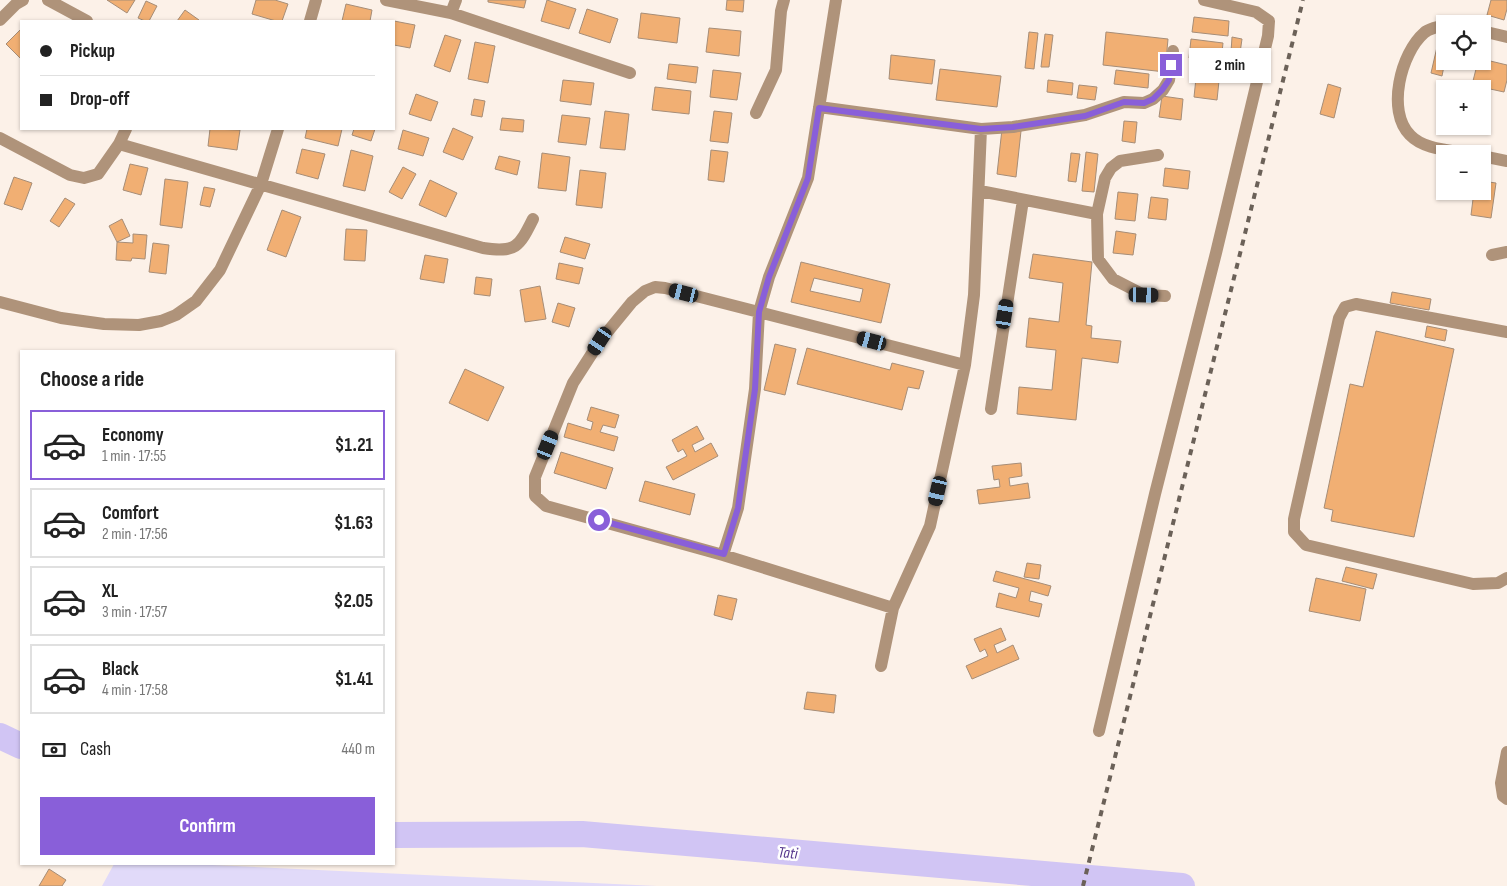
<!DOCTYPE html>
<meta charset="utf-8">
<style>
:root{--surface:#fff;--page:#f2f2f2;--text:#222;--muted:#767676;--line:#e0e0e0;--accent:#895fd9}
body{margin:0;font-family:"Sofia Sans Condensed",sans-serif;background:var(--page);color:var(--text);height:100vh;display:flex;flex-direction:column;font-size:19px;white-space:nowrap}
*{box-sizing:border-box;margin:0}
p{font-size:16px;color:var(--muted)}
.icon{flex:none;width:28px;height:28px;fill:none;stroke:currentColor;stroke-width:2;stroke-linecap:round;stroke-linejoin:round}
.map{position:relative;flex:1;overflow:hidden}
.panel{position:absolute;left:20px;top:350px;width:375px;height:515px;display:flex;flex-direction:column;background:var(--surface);border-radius:0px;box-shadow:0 1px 4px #0004}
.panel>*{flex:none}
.top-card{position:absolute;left:20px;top:20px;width:375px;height:110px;border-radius:0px;box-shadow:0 1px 4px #0004;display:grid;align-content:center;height:110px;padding:0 20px;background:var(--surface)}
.tools{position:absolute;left:1436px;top:15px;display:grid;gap:10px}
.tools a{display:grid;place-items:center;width:55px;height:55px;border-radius:0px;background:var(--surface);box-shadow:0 1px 4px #0004;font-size:25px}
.end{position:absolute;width:22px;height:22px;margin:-11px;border:6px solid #895fd9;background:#fff;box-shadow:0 0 0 2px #fff}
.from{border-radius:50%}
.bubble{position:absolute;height:35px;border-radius:0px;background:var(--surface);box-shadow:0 1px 4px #0004;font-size:16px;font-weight:700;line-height:35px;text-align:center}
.car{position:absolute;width:15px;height:30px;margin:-15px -8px;border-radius:6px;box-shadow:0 0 4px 1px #0007;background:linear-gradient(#222 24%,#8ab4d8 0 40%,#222 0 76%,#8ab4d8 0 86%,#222 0)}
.top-card b{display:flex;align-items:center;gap:18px;height:48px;font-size:19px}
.top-card b+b{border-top:1px solid var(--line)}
.top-card i{width:12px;height:12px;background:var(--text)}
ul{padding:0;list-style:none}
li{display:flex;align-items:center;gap:15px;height:70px;margin:0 10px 8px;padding:0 10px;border:2px solid var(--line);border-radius:0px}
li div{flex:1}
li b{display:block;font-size:19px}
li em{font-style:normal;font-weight:700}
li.on{border-color:var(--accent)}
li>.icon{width:45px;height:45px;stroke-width:1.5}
h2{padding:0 20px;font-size:22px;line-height:60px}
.pay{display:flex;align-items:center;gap:12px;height:55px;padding:0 20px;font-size:19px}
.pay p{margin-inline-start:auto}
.primary-button{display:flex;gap:10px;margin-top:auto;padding:10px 20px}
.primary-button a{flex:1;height:58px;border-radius:0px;background:var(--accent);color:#fff;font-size:20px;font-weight:700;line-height:58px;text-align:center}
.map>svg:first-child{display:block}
</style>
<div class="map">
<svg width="1507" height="886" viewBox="0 0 1507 886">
<rect width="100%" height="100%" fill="#fcf1e8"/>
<!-- green -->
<path fill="#e1daf9" d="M114,864H191L657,886H102Z"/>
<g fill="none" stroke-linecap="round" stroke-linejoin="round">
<!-- river -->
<path stroke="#d1c5f4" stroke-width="26" d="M0,736L21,746
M394,835L582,834L1182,886"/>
</g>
<!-- building -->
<path fill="#f1af73" stroke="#a68d77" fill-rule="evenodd" d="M107,0H135L127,13Z
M256,0H275L288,4L282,21H276L252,14Z
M488,0H526L524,8L488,2Z
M547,0L576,9L569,29L541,21Z
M727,0H744L743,12L726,10Z
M1491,0H1507V9L1504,20L1487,15Z
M146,1L157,6L149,21H145L138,18Z
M346,4L372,10L370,21H342Z
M587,9L618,19L610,43L579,33Z
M185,10L199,20L198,21H177Z
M641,13L680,18L677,43L638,38Z
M1194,17L1229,21L1228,36L1192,32Z
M394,21L415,25L410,48L394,45Z
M709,28L741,31L739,56L706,52Z
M21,29V59L6,44Z
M1029,32L1038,33L1034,69L1025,68Z
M1106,32L1168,39L1165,72L1103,65Z
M1045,34L1053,35L1049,67H1041Z
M445,35L461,40L450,72L434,66Z
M1232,37L1242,39L1240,53L1231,52Z
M1191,39L1223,43L1221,62L1189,58Z
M475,42L495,46L488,83L468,79Z
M1437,47L1445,49V61L1442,76L1431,73Z
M891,55L935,60L932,84L889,79Z
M1482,59L1507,65V80L1504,92L1472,85L1478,61H1482Z
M669,64L698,67L696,83L667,79Z
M940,69L1001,76L997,107L936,100Z
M713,70L741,73L737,100L710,97Z
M1116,70L1149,74L1148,88L1114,84Z
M1196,78L1219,81L1217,100L1194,97Z
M563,80L594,83L591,105L560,101Z
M1048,80L1073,83L1072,95L1047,92Z
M1328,84L1341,88L1334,118L1320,114Z
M1079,85L1097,87L1095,100L1077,98Z
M655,87L691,91L689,114L652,110Z
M416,94L438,102L431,121L409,114Z
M1162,96L1183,99L1181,120L1159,117Z
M474,99L485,101L482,117L471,115Z
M605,111L629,114L625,150L600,148Z
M714,111L732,113L728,143L710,141Z
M562,115L590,118L586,145L558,142Z
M502,118L524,120L523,132L500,130Z
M1124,121L1137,122L1135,143L1122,141Z
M453,128L473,137L463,160L443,152Z
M210,129L240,130L237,150L208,146Z
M307,129H342L338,146L305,138Z
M354,129H375L371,141L352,135Z
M1002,129L1021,131L1016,177L997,174Z
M403,130L429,138L423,156L398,149Z
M302,149L325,154L318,179L296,173Z
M351,150L373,156L365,191L343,186Z
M711,150L728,152L724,182L708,180Z
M1086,152L1098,154L1094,192L1082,191Z
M542,153L570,157L566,191L538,188Z
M1071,153L1080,154L1076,182L1068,181Z
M499,156L520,161L517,175L495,169Z
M130,164L148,168L141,195L123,190Z
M403,167L416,174L402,199L389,192Z
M1165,168L1190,171L1188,189L1163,186Z
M580,170L606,173L602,208L576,205Z
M14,177L32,183L22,210L4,204Z
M165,179L188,182L182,228L160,225Z
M430,180L457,193L446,217L419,205Z
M1482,181L1496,183L1491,218L1471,215L1474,191H1482Z
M204,187L215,189L210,207L200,205Z
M1118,192L1138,194L1135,221L1115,219Z
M1151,197L1168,199L1166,220L1148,218Z
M65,198L75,204L59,227L50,221Z
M282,210L301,217L286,257L267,250Z
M122,219L130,236L117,242L109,226Z
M346,229L367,230L365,261L344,260Z
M1116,231L1136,234L1133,255L1113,253Z
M133,234L147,235L145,259L132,258L131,261L116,260L117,242L133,243Z
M565,237L590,244L585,259L560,252Z
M153,243L169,245L166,274L149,272Z
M1033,254L1092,262L1086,325L1092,326L1091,338L1121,341L1118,363L1082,358L1076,420L1017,414L1019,387L1052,390L1056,350L1026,347L1029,318L1059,322L1063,283L1029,278Z
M425,255L448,259L444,283L420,279Z
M801,262L890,284L881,323L791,302ZM814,278L863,289L860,302L810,291Z
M559,263L583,268L579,284L556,279Z
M476,277L492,279L490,296L474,294Z
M540,286L546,319L525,322L520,290Z
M1392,292L1431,299L1429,310L1390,303Z
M558,303L575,308L569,327L552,322Z
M1427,326L1447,330L1445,341L1425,337Z
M1376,331L1454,349L1414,537L1331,521L1333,510L1324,508L1350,384L1363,387Z
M775,344L796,349L785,395L764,390Z
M807,348L890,370L892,363L924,371L919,389L908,387L902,410L797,384Z
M465,369L504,387L488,421L449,403Z
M591,407L619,415L615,428L603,425L600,432L618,437L614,451L564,437L568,423L591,430L593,422L587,420Z
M697,426L704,439L692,445L695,452L711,443L718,456L673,480L666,467L687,456L683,449L678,452L672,440Z
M561,452L613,468L606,489L554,473Z
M1021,463L1022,476L1009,478L1010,486L1028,483L1030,498L979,504L977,490L1000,487L999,479L994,480L992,466Z
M645,481L695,494L690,515L639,501Z
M1027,563L1041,565L1039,579L1024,577Z
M1346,567L1377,574L1373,589L1342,581Z
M996,571L1051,586L1048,596L1031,591L1029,601L1042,604L1039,617L996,607L999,593L1016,598L1019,588L993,581Z
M1316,578L1366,589L1360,621L1309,611Z
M718,595L737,599L732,620L714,615Z
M1001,628L1006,640L994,645L997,653L1013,645L1019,659L972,679L966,666L988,656L985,649L980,652L974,639Z
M807,692L836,695L834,713L804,709Z
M49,869L66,880L62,886H39Z"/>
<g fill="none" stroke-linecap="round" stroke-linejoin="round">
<!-- minor -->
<path stroke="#af937a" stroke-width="12" d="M48,0L87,21
M386,0L451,13L630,73
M451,13L456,0
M0,20L16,4L23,0
M310,21L316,0
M1445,26C1439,26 1428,29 1424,33C1401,53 1386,111 1410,135C1424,150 1451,150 1471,154
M1482,31L1507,37
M819,107L981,129L1013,127L1085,115L1124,102L1144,103L1153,99L1163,90L1169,80L1173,51
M756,113L776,70L781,11L784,0
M0,138L70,175L84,178L98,174L119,144L126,129
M119,144L483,248C516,253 519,247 533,219
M1158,155L1120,161L1111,168L1105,178L1097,214L1098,259L1113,279L1144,295L1165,296
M1482,156L1507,161
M980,191L1097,214
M1492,255L1507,252
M0,302L61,318L104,324L139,325L161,321L176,315L196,301L220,270L261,184L278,129
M1507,332L1356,304L1345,307L1339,318L1294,519V532L1306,545L1473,584L1498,583L1507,578
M991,409L1023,200
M723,555L738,508L755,389L759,312L769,277L808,178L836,0
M893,608L723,555L546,506L535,496V477L573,383L600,341L632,302L645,291L655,287L665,288L965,365
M881,666L893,608L930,526L965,365L974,295L981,129
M1099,731L1155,494L1216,253L1268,36L1269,21L1256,12L1204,0
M1507,752L1501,783L1503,796L1507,799"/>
<!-- rail -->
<path stroke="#6b6158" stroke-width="4" stroke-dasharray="6 6" stroke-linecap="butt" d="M1083,886L1303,0"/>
</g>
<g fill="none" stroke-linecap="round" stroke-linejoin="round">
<!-- route -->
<path stroke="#895fd9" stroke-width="6" d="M599,520L724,554L738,508L755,389L759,312L769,277L808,178L819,108L981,129L1013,127L1085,116L1124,102L1144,103L1153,99L1162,90L1169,80L1171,65"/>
</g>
<g text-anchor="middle" stroke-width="5" stroke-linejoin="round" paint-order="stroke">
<!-- water labels -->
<g font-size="16" font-style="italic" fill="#53348b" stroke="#fff">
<text transform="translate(788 852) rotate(5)" y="6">Tati</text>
</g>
</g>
</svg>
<div class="tools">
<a><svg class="icon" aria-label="locate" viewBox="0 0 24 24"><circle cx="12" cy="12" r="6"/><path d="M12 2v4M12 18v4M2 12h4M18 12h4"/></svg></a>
<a>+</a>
<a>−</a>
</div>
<i class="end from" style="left:599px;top:520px"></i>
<i class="end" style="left:1171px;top:65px"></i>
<div class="bubble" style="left:1189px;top:48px;width:82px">2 min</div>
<i class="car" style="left:684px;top:293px;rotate:284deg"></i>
<i class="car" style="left:1144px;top:295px;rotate:91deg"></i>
<i class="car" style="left:1005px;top:314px;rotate:9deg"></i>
<i class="car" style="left:600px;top:341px;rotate:213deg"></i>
<i class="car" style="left:872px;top:341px;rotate:285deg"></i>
<i class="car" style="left:548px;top:445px;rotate:22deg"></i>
<i class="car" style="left:938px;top:491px;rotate:193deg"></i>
<div class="top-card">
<b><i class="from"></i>Pickup</b>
<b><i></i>Drop-off</b>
</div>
<section class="panel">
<h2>Choose a ride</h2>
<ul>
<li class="on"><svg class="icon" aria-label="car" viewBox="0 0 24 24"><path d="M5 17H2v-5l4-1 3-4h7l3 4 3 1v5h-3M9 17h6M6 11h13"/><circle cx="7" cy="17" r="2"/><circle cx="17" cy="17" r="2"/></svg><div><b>Economy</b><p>1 min · 17:55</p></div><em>$1.21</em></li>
<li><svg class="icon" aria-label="car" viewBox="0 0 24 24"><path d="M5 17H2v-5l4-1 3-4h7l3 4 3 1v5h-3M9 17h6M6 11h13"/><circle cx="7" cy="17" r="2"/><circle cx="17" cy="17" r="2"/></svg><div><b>Comfort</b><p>2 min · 17:56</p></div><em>$1.63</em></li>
<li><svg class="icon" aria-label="car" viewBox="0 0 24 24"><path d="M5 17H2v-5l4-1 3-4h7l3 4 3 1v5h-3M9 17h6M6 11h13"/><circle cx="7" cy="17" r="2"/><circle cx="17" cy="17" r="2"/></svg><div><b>XL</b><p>3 min · 17:57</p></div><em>$2.05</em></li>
<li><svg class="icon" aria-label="car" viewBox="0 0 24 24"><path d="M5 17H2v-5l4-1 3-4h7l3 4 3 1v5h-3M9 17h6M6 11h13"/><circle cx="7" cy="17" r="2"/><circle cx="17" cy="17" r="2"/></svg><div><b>Black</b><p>4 min · 17:58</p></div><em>$1.41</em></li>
</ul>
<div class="pay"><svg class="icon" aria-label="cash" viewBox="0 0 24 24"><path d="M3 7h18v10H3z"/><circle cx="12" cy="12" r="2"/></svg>Cash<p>440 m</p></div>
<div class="primary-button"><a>Confirm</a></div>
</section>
</div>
